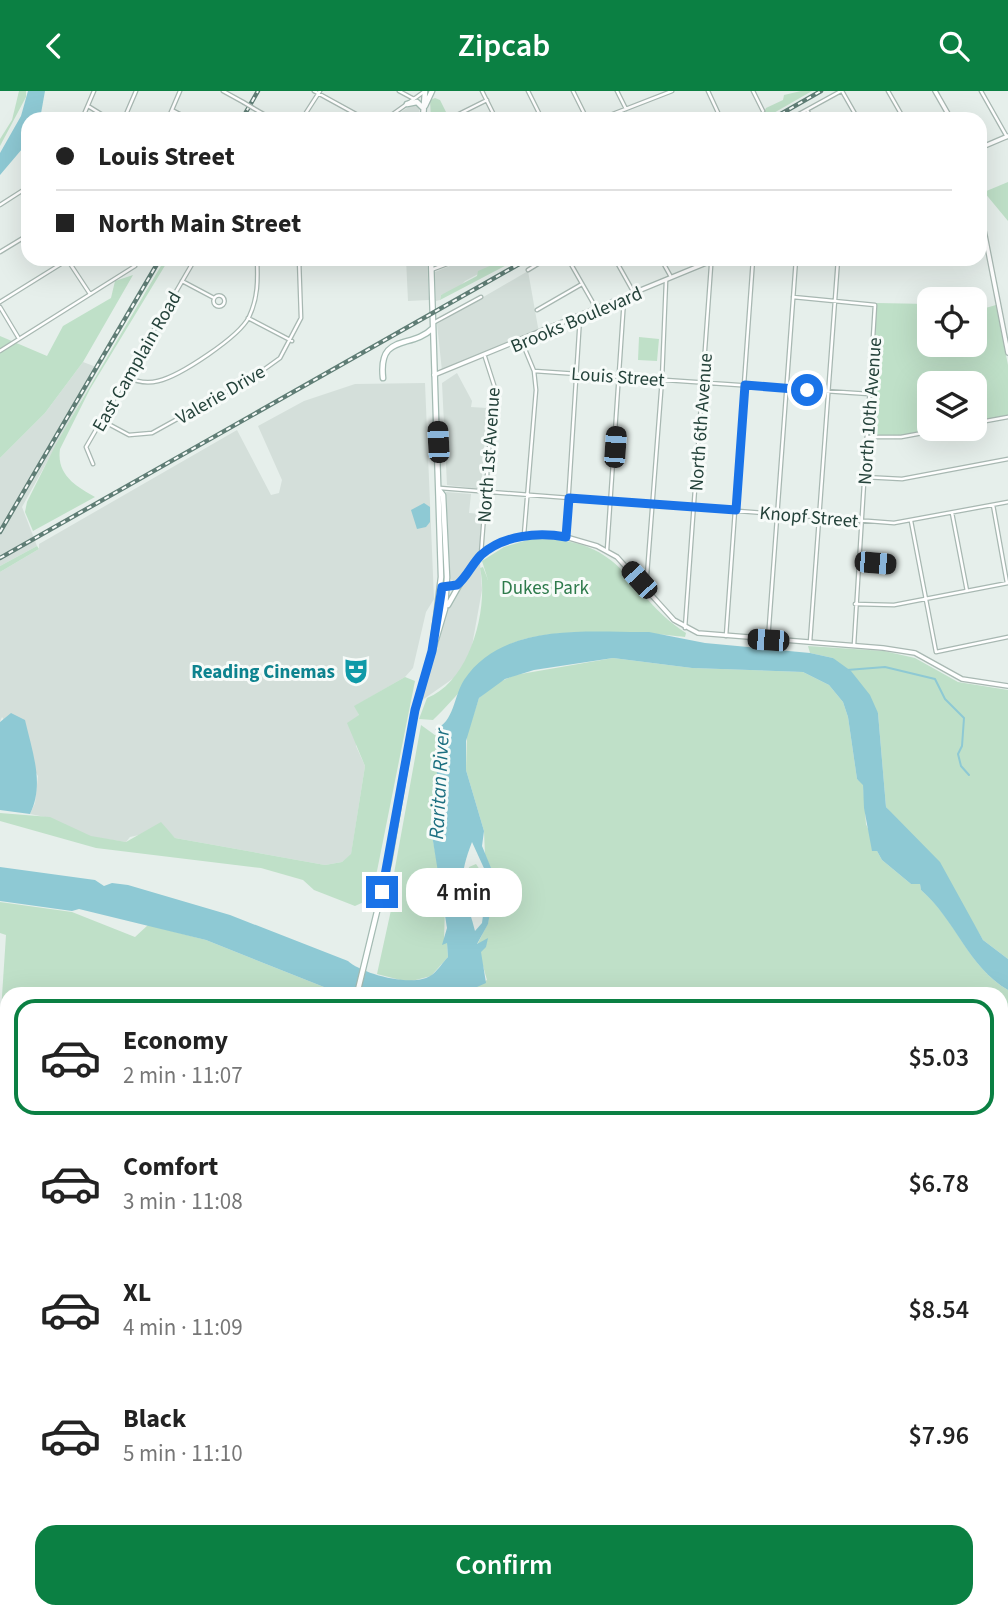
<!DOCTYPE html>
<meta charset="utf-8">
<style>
:root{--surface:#fff;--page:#f2f2f2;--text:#222;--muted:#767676;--line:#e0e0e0;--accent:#0b8043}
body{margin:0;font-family:"Source Sans 3",sans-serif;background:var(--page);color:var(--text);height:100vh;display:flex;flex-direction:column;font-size:26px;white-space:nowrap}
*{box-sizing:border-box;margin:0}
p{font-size:23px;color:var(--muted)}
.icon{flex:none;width:38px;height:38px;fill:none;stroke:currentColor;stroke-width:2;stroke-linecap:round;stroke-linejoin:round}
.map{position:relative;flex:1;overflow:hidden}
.drawer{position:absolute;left:0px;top:896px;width:1008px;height:632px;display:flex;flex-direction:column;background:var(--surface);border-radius:21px 21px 0 0;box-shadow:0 7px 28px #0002}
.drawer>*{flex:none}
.top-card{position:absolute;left:21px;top:21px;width:966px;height:154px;border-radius:21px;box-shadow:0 7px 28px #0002;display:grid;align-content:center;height:154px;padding:0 35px;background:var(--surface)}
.fabs{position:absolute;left:917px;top:196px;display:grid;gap:14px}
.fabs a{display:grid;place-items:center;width:70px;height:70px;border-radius:14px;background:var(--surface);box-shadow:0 7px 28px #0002;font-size:35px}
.end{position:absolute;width:32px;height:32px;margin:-16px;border:9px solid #1a73e8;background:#fff;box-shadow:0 0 0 4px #fff}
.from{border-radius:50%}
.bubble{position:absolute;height:49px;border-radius:21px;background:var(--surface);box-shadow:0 7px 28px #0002;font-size:23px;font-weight:600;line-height:49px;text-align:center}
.car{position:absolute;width:21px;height:42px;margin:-21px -10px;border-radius:9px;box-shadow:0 0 5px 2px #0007;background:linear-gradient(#222 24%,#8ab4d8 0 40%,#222 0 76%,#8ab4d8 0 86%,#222 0)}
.top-card b{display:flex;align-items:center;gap:24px;height:66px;font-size:26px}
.top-card b+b{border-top:2px solid var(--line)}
.top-card i{width:18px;height:18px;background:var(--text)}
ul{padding:12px 0 0;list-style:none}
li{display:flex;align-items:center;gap:21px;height:116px;margin:0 14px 10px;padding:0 21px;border:4px solid transparent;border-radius:21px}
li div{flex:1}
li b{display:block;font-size:26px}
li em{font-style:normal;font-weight:600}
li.selected{border-color:var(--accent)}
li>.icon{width:63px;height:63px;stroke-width:1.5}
.primary-button{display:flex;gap:14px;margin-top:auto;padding:14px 35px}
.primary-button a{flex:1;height:80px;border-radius:21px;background:var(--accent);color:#fff;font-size:28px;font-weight:600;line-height:80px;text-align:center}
header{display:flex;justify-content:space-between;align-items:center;height:91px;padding:0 35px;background:var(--accent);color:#fff;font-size:32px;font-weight:600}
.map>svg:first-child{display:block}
</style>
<header><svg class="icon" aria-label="back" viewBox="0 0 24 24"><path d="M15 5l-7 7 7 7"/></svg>Zipcab<svg class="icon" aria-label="search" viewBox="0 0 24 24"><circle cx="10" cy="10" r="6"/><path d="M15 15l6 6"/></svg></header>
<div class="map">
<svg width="1008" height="1527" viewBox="0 0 1008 1527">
<rect width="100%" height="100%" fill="#e6efeb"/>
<!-- built -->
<path fill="#d4dfda" d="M415,12L419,15L420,28H396V24Z
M406,168H427L429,209L408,210Z
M467,168H506L465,190L456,199L441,204L440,209L436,210L435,181Z
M528,180L539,242L442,280L437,233Z
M83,271L99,277L22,416L37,455L0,475V367L45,322Z
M457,282L472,310L471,316L487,317L481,398L447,394L442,292Z
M425,292L434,508L426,521L413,577L405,586L355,615L359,624L356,655L365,675L351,764L342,771L325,774L175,747L166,738L130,746L126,751L91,746L50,727L30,723L35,712L38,685L2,626L0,631V481L39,458V453L237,339L271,404L279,402L282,389L258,335L304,310L355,293Z
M446,401L471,403L469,422L482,423L479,464L455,491L450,488Z
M480,471L482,499L468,577L421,610L451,506Z
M7,918V1047H0V991L3,959L0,958V920Z
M7,1170V1245H0V1171Z
M1001,1477H1008V1527H988V1521H1001Z"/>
<!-- green -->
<path fill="#bfe0c8" d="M19,0H26V6L0,55V48L12,29Z
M801,0H812L765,27L762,25L766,17L783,9L784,4Z
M435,7L440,9L448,25L431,28L430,9Z
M1008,91V130L984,101Z
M165,168H169L90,298L60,358C56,385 78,396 95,406L33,440L25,421L27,411L56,353Z
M506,168H518L440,209L441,204L477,185L478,180Z
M133,184L83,271L45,322L0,367V245L47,265L63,235L111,207L115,190Z
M877,212L929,213V254H975V220L996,214L1008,274V324L975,331V292H929V338H941L906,345L867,344Z
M639,246L659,248L657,270L638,269Z
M531,448C629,446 621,499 686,542L685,546C646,541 534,534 504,557C477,578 457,606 433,629L419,628L427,607C470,591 489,517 480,477L483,476L488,489L482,470L504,456Z
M37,455L39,458L0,481V475Z
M808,555L884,560L915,567L958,591L1008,599V868L983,849L948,790L886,716L878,622L833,567L810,562Z
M613,567L692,577L803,581L829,594L843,611L848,626L857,688L863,693L866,733L877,760L882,769L911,793H920L921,799C956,828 968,876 1008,899V1224L1001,1223V903H461L487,889L477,854L488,832L496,789L485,764L484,740L466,679L467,643L479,607L497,592L515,584Z
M405,586L415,590L377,780L368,809L355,815L314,799L303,789L261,777L96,757L0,730V722L50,726L91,745L126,751L161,731L175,747L325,774L342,771L351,763L365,675L347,632L359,624L354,615Z
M421,634L439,647L435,675L445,708L434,724L439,732L432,744L445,815L444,850L447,851L448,866L431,885L408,891L377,883L393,810H389Z
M476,773L484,785L482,796L473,800L467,791L469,776Z
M0,811L72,821L135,846L148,834L206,849L334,900L332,903H7V918L1,920L6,844L0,842Z
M0,1116L7,1139V1170L0,1171Z
M54,1521H107V1527H53Z
M471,1521H497L503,1527H435L441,1523Z"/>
<!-- water -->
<path fill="#8ec9d4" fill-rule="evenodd" d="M28,0H45L40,28H28V51L0,84V62L21,25Z
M424,412L430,416V431L426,436L417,438L411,419Z
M649,541L705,552L810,562L833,567L851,580L870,604L878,622L886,716L940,771L983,849L1008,868V899C968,876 955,828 921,799L920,793H911L882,769L877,760H872L864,717L863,694L857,688L848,626L843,611L829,594L803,581L692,577L613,567L534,579L505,588L479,607L466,650V679L484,740L482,755L496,789L488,833L477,853L488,847L486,856L481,861L486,892L461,903H361L334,900L206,849L79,818L72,820L0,810V776L95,789L104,795L112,792L128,794L230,824L348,870C362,883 416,898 433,883C438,879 443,871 448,866L447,852L442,854L447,837L432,744L439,732L434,724L444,708L435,675L439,643L435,638C454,632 454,604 464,589C503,530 589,542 649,541ZM472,751L488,786L482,832L475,840C465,799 455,795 472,751Z
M11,622L25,629C32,660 45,693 30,723L0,719V631Z"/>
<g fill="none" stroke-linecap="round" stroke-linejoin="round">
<!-- stream -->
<path stroke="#8ec9d4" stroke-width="2" d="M847,579L885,576L935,588L945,608L964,627L962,655L958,663L961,675L969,684
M1001,986L1008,974
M0,1166L7,1165"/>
<!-- minor casing -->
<g stroke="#a8b8b2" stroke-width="5">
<path id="minor" d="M223,0L243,11
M314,0L365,28
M399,0L414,8
M482,0L496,28
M528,0L542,28
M573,0L587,28
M617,0L626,18
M708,0L721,28
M753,0L763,20
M842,0L858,28
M888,0L904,28
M981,0L1007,46
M88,15L109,28
M253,17L272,28
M172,19L189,28
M807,19L812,28
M82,28L94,0
M124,28L136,0
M168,28L180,0
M302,28L320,0
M386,28L425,0
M449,28L487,9
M600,28L672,0
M790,28L841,0
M24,99L28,105
M0,114L28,96
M0,161L28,144
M67,168L90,203
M568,168L596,217
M615,168L634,202
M661,168L671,186
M431,179L460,168
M528,179L546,168
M182,190L214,207
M213.5 210a5.5 5.5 0 1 1 11 0a5.5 5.5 0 1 1-11 0Z
M793,206L875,214L854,554
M0,211L69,168
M0,216L18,246
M537,219L582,193
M248,227L292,250
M433,232L481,206
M522,251L534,280L536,299L524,444
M0,260L135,175
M534,280L869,303
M127,286C137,291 146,293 158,290C180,285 239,246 249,226C258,207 258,189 257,168
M101,329L129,344L152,342L255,285L280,267L301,227L299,168
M975,332L1008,326
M867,346H901L944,338
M93,373L86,356L195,168
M864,386L902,388L1008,368
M440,397L894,432L1008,411
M993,414L1007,492
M952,422L967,500
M911,430L936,561L1008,546
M566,446L580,226
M607,459L624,208
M481,463L494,294L485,266
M857,470L892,473
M646,497L662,288L666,190
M855,513L894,514L1008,492
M685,537L711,175L707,168
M726,545L753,168
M768,549L796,168
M810,551L838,168
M2,1003L7,1004
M1001,1087L1008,1083
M0,1245H7
M1001,1297H1008
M1001,1474H1008
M97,1521L98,1527
M211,1521H239
M318,1521L338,1527
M385,1521L394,1527
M584,1521V1527
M631,1521L632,1527
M877,1523L915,1527
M353,1527L368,1521
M425,1527L433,1521
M528,1527L529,1521
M680,1527V1521
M736,1527L737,1521
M794,1527V1521
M850,1527L851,1521
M919,1527L920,1521
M984,1527L985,1521"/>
</g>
<!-- tertiary casing -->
<g stroke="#a8b8b2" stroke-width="6">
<path id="tertiary" d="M935,0L951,28
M980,57L1008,45
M980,119L1008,262
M434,284L716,168
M447,496L461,491L481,464L494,455L524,444L566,446L597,455L617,466L674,529L698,542L883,557L915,562L962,588L1008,595
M1001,1401H1008
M0,1405H7"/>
</g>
<!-- secondary casing -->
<g stroke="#a4bbb3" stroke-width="7">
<path id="secondary" d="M407,13L417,11L423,17
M425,15L432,0
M423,28L425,0
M431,168L441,486L433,551
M383,287C378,241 411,259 433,237
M448,514L461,491
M357,903L389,771L415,619L445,518L447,486L443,404L440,400
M203,1527L204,1521"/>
</g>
<!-- minor -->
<use href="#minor" stroke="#fff" stroke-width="2.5"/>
<!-- tertiary -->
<use href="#tertiary" stroke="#fff" stroke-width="3.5"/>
<!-- secondary -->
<use href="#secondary" stroke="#fff" stroke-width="4.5"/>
<!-- rail casing -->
<g stroke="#5f7d75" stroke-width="4.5">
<path id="rail" d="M242,28L258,0
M772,28L821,0
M0,441L160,168
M0,467L528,168
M0,1176H7
M0,1193H7
M1001,1227H1008"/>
</g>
<!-- rail -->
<use href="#rail" stroke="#f7fbf9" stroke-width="2" stroke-dasharray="5" stroke-linecap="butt"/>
<!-- minor-bridge casing -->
<g stroke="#a8b8b2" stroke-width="5" stroke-linecap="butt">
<path id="minor-bridge" d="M243,11L253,17"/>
</g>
<!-- minor-bridge -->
<use href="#minor-bridge" stroke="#fff" stroke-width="2.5"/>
</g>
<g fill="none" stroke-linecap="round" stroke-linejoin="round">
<!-- route -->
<path stroke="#1a73e8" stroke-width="9" d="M382,801L415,619L432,560L442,496L457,494C467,486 472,473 481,464C503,444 538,441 566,446L569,407L736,419L745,294L807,299"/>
</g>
<!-- icons -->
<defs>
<g id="theatre-bare" transform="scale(2.1)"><path d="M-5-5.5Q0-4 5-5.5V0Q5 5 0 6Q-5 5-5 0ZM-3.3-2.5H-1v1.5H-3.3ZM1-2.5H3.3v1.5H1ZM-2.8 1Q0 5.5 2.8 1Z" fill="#0f9aa8" stroke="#f7fbf9" stroke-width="2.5" paint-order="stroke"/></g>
</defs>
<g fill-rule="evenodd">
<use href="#theatre-bare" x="356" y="580"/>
</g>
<g text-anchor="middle" stroke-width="6" stroke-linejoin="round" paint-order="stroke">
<!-- street labels -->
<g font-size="19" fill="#24423a" stroke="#f7fbf9">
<text transform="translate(576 228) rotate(-23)" y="7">Brooks Boulevard</text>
<text transform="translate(136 270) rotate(-60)" y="7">East Camplain Road</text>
<text transform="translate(618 285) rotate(4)" y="7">Louis Street</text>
<text transform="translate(220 303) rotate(-30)" y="7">Valerie Drive</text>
<text transform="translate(869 320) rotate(-86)" y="7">North 10th Avenue</text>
<text transform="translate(700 331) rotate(-86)" y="7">North 6th Avenue</text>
<text transform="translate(488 364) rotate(-86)" y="7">North 1st Avenue</text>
<text transform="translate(809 425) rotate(5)" y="7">Knopf Street</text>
</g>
<!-- park labels -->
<g font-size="19" fill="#2d7a4b" stroke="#f7fbf9">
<text x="545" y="503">Dukes Park</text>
</g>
<!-- culture labels -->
<g font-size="19" font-weight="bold" fill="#0d838f" stroke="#f7fbf9" text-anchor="end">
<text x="335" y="587">Reading Cinemas</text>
</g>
<!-- water labels -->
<g font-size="21" font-style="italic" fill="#1c6f80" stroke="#f7fbf9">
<text transform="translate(439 693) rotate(-87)" y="7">Raritan River</text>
</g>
</g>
</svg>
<div class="fabs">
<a><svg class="icon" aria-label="locate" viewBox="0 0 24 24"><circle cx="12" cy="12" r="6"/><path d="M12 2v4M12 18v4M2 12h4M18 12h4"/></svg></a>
<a><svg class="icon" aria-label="layers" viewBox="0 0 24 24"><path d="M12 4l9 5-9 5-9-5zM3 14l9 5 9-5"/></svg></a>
</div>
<i class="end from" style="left:807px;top:299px"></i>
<i class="end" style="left:382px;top:801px"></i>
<div class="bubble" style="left:406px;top:777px;width:116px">4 min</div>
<i class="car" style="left:438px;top:351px;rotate:357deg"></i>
<i class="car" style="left:615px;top:356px;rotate:4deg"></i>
<i class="car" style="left:875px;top:472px;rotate:95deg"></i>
<i class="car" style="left:639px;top:489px;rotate:318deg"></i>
<i class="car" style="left:768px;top:549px;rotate:274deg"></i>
<div class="top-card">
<b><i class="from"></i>Louis Street</b>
<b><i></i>North Main Street</b>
</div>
<section class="drawer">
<ul>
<li class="selected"><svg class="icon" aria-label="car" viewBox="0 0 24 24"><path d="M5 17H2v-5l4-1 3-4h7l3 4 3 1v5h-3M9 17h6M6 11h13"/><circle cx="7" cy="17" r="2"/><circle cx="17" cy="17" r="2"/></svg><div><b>Economy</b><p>2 min · 11:07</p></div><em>$5.03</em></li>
<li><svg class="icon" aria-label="car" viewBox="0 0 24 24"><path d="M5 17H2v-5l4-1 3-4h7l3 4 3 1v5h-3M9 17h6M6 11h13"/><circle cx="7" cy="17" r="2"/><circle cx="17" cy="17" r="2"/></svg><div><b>Comfort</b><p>3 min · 11:08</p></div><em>$6.78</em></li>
<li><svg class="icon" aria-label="car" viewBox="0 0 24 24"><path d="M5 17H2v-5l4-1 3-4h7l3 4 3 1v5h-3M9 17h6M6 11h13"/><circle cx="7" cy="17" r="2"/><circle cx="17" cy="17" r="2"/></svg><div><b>XL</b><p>4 min · 11:09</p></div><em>$8.54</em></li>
<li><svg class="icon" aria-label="car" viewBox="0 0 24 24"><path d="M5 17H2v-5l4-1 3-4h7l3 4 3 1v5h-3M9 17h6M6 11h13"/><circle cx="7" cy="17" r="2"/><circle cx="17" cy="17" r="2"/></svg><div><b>Black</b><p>5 min · 11:10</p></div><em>$7.96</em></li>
</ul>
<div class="primary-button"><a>Confirm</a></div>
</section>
</div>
